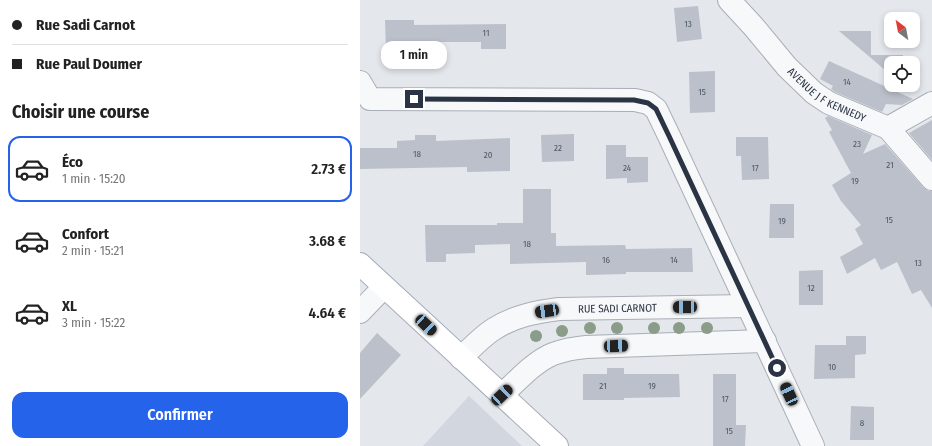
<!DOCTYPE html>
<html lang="fr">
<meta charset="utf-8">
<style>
:root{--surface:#fff;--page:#f2f2f2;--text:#222;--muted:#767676;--line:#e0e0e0;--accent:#2563eb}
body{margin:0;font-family:"Fira Sans Condensed",sans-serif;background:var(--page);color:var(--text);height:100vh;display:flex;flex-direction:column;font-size:15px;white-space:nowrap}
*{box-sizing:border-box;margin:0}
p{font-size:13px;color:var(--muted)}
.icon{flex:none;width:22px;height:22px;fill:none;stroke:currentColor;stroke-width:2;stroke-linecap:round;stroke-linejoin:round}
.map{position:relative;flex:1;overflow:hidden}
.drawer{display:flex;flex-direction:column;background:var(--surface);width:360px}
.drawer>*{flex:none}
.banner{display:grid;align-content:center;height:88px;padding:0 12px;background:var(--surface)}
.needle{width:26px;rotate:328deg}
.fabs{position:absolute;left:524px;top:12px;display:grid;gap:8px}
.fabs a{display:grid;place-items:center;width:36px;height:36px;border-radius:8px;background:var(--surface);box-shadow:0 2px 6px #0003;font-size:20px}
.end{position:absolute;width:18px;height:18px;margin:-9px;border:5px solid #2b3445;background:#fff;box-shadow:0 0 0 2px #fff}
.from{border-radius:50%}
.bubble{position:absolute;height:28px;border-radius:12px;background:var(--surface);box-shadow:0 2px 6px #0003;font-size:13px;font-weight:600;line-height:28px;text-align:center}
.car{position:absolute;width:12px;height:24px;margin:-12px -6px;border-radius:5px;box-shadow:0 0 3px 1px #0007;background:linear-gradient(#222 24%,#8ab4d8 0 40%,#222 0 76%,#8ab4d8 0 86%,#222 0)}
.banner b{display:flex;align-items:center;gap:14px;height:38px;font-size:15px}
.banner b+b{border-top:1px solid var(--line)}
.banner i{width:10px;height:10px;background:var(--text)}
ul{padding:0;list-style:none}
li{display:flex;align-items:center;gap:12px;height:66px;margin:0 8px 6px;padding:0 4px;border:2px solid transparent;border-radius:12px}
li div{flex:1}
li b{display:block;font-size:15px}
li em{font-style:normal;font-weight:600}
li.on{border-color:var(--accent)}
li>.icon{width:36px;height:36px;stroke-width:1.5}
h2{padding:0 12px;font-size:18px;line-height:48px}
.primary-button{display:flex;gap:8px;margin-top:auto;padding:8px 12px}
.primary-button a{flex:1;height:46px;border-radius:12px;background:var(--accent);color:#fff;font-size:16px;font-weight:600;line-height:46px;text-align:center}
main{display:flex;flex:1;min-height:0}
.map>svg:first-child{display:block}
</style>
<main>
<section class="drawer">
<div class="banner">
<b><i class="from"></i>Rue Sadi Carnot</b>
<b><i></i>Rue Paul Doumer</b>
</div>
<h2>Choisir une course</h2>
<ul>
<li class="on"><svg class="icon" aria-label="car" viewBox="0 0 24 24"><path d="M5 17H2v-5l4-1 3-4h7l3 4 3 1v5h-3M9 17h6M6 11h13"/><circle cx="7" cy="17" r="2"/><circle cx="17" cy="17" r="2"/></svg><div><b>Éco</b><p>1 min · 15:20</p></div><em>2.73 €</em></li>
<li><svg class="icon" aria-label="car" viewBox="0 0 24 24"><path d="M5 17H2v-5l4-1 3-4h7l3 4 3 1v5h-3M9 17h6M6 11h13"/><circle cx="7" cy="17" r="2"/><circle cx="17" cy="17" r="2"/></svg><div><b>Confort</b><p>2 min · 15:21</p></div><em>3.68 €</em></li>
<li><svg class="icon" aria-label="car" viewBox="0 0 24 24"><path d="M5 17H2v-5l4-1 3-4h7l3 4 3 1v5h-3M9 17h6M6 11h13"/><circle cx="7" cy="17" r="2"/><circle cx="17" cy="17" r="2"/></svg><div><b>XL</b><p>3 min · 15:22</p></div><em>4.64 €</em></li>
</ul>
<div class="primary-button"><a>Confirmer</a></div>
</section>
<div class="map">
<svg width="572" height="446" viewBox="0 0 572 446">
<rect width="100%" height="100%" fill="#e4e7ec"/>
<!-- built -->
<path fill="#d2d6de" d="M109,396L162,446H63Z"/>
<!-- building -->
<path fill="#bbc0ca" d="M338,6L342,39L317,42L314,8Z
M25,20H54V25L146,24V49H121V42H76V51H26Z
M479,31H511V55H543V63H531V75Z
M469,61L553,99L542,105L526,104L522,112L475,92L471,89L473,86L460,79Z
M355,71V112L330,113L329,72Z
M468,116L512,135L503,154L525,144L563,187L568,191H572V308L561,290L552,294L537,262L521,270L515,258L487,274L480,257L503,244L495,229L501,225L481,201L472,185L491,173L469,132L472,130L465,118Z
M572,120V160L549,133Z
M214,134V161L182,162L181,135Z
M55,135H76V141L150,138V171L107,172V167L0,169V148H37V141L55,140Z
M376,137H408L409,179L382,180L381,156H376Z
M246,145H266V157H288V182L267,183V178L246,179Z
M163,189H191V233H196V246L265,245L266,249L332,248L333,272H266V274L226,275V262L150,264V244L115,245V253L86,254V262H66L65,225H137V223H163Z
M410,204H434V238H409Z
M463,270V305H439V271Z
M17,333L41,355L0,399V353Z
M486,336H506V354L495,355V378L454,379L455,345H486Z
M247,368H264V374H319L320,397L264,398V400H223V374H247Z
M353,374H376V425H386L385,446H353Z
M491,406L514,407V440H490Z"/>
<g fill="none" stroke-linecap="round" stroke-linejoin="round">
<!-- minor casing -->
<g stroke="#a9aeb7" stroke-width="24">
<g id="minor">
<path id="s1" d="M369,0L393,26L427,67L454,93L469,103L528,128L572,179"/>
<path d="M0,82L10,99L275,100L288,103L296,109L309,136L453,446"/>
<path d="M528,128L572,103"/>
<path d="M0,312L24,287"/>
<path id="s2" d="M101,358C110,349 124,335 134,329C154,316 176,312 199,309L388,306"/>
<path d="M142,395C156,382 175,361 193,354C204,350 215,348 226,347L405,341"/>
</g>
</g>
<!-- major casing -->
<g stroke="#a3abb8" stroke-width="24">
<path id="major" d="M0,264L197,446"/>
</g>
<!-- minor -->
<use href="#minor" stroke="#f7f8fa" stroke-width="22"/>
<!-- major -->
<use href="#major" stroke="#fff" stroke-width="22"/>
</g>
<!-- trees -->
<g fill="#899d89">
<circle cx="230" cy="328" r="6"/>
<circle cx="257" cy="328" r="6"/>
<circle cx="294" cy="328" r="6"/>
<circle cx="319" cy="328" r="6"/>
<circle cx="347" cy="328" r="6"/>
<circle cx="202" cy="331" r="6"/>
<circle cx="176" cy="336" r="6"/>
</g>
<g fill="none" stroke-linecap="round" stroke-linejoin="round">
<!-- route -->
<path stroke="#2b3445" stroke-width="5" d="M54,99L274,100L288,103L296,109L309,136L417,368"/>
</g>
<g text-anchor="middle" stroke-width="4" stroke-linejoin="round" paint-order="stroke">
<!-- number labels -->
<g font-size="9" fill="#4f5766">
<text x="328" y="27">13</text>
<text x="126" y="36">11</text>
<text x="487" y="85">14</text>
<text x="342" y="95">15</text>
<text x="497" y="147">23</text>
<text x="198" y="151">22</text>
<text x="57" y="157">18</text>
<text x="128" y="158">20</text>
<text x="530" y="168">21</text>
<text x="267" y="171">24</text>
<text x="395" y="171">17</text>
<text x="495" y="184">19</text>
<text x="529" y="223">15</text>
<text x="422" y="224">19</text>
<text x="167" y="247">18</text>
<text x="246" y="263">16</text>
<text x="314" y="263">14</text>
<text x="558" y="266">13</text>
<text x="451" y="291">12</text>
<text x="472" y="370">10</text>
<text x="243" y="389">21</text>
<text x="292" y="389">19</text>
<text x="365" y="402">17</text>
<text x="502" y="426">8</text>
<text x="369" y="434">15</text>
</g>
<!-- street labels -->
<g font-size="11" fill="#2b3445" stroke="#f4f6f9">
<text dy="4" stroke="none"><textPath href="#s1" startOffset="138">AVENUE J F KENNEDY</textPath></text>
<text dy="4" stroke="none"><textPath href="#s2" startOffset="171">RUE SADI CARNOT</textPath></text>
</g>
</g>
</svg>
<div class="fabs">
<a><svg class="needle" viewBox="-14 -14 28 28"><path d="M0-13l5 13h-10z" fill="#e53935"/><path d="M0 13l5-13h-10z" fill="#767676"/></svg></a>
<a><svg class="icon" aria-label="locate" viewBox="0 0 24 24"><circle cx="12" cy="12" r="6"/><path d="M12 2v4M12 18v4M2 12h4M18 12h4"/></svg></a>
</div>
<i class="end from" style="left:417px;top:368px"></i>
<i class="end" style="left:54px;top:99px"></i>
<div class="bubble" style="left:21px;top:41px;width:66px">1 min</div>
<i class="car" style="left:325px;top:307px;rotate:269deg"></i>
<i class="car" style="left:187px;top:311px;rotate:262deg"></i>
<i class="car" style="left:66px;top:325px;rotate:133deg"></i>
<i class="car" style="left:256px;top:346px;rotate:88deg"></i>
<i class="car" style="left:429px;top:394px;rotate:335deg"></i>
<i class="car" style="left:142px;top:395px;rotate:47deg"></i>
</div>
</main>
